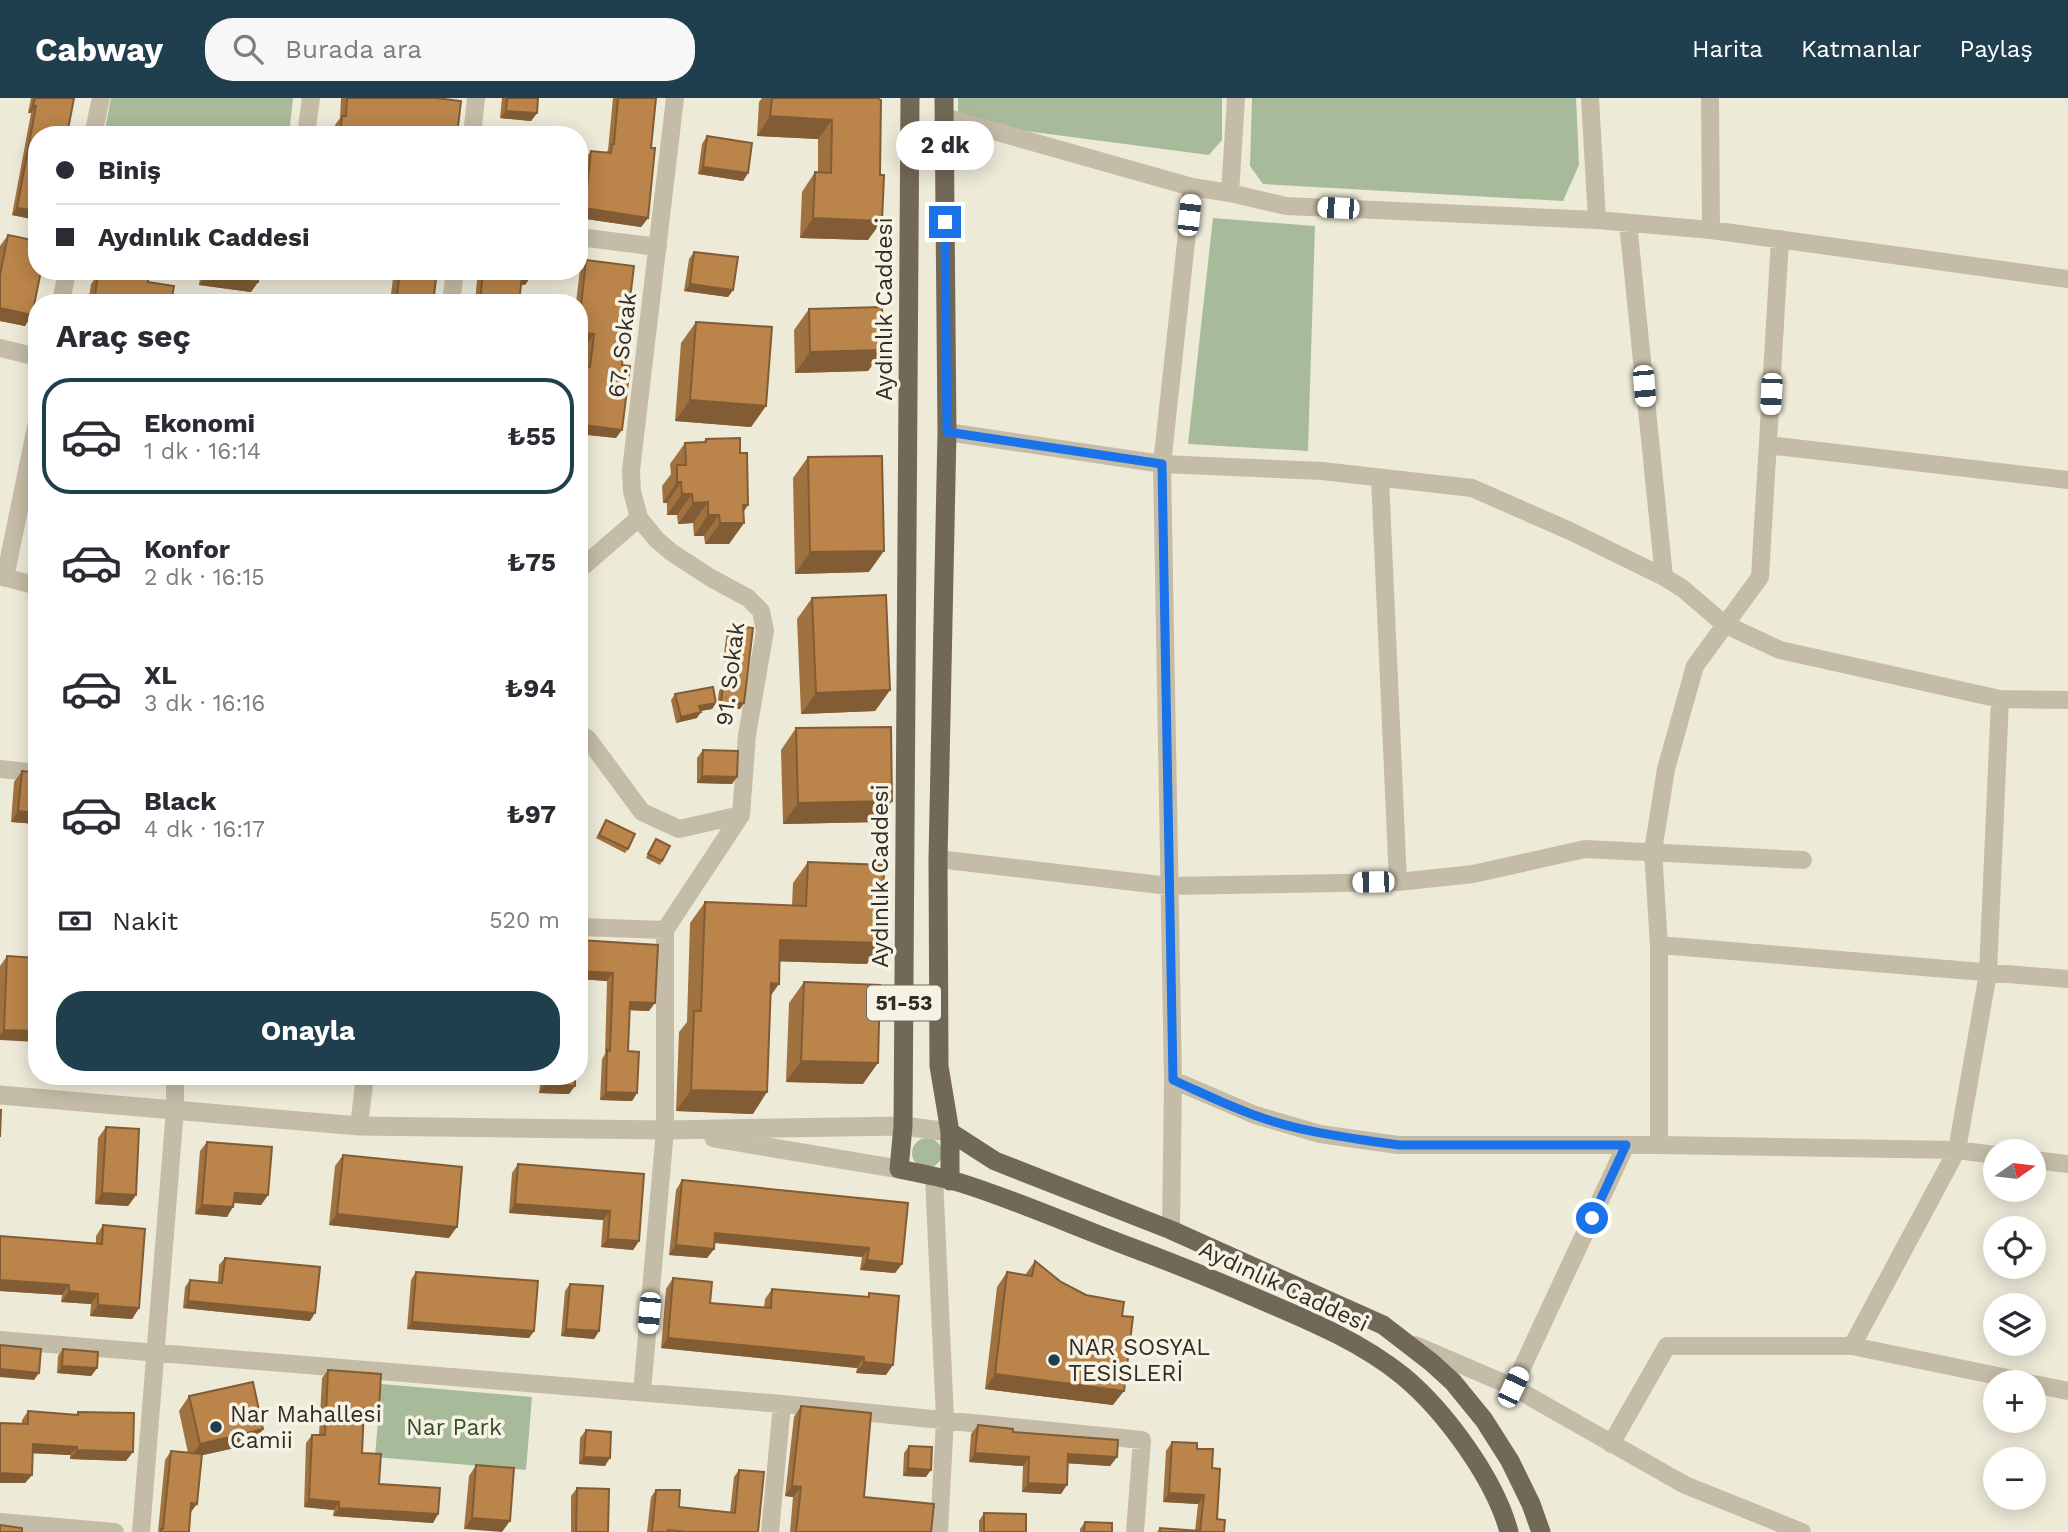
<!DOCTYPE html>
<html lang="tr">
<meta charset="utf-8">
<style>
:root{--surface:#fff;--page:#f7f7f7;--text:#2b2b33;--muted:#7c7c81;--line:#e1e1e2;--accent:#203f4e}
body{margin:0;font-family:"Work Sans",sans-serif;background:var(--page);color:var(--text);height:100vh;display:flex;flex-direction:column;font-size:26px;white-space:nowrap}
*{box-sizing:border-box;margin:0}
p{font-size:23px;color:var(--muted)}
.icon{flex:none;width:38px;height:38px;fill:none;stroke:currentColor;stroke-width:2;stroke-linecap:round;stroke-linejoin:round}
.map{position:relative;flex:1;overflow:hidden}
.sheet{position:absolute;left:28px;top:196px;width:560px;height:791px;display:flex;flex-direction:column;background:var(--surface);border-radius:28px;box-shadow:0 4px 18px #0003}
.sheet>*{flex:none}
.guide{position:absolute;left:28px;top:28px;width:560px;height:154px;border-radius:28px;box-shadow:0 4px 18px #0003;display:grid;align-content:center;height:154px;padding:0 28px;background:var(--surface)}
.needle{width:46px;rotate:76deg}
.tools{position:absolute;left:1983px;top:1041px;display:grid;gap:14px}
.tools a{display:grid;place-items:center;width:63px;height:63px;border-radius:50%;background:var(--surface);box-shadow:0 4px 18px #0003;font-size:35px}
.end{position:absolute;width:32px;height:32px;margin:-16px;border:9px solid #1a73e8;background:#fff;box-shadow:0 0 0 4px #fff}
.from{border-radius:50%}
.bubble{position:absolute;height:49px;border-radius:24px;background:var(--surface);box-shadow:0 4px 18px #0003;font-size:23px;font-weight:700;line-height:49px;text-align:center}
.car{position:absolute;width:21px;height:42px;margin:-21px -10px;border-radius:9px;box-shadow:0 0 5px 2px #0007;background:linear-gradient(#fff 24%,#345 0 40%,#fff 0 76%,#345 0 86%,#fff 0)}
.guide b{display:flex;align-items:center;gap:24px;height:66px;font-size:26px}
.guide b+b{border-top:2px solid var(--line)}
.guide i{width:18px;height:18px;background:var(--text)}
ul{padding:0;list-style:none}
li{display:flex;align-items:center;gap:21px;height:116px;margin:0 14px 10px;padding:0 14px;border:4px solid transparent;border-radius:28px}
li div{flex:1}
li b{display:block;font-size:26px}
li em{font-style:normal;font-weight:700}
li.selected{border-color:var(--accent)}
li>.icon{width:63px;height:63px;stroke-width:1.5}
h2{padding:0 28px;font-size:32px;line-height:84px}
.pay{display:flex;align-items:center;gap:18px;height:77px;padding:0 28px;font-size:26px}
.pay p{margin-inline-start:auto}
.primary-button{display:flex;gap:14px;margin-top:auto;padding:14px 28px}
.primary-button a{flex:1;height:80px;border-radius:28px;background:var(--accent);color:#fff;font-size:28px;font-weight:700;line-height:80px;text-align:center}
header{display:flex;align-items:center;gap:42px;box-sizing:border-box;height:98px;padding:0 35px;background:var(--accent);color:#fff}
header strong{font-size:33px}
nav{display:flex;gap:38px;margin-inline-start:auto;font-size:24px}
.search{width:490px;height:63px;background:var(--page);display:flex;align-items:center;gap:18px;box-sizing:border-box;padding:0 24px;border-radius:28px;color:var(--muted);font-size:26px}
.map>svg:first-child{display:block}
</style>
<header>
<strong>Cabway</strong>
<div class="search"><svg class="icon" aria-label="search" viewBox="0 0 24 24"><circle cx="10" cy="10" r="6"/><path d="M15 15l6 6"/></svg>Burada ara</div>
<nav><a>Harita</a><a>Katmanlar</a><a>Paylaş</a></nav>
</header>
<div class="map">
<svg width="2068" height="1434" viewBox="0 0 2068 1434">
<rect width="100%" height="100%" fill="#eeead8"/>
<!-- green -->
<path fill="#a7bb9a" d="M111,0H293L289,37H104Z
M958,0H1222V42L1209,57L958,24Z
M1252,0H1576L1579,67L1563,103L1263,86L1250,68Z
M1213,120L1315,128L1308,353L1188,346Z
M912 1055a15 15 0 1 1 30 0a15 15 0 1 1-30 0Z
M381,1286L532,1299L526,1372L375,1359Z"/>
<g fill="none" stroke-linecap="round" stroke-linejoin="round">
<!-- minor -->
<path stroke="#c4bca6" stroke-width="18" d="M1590,0L1597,122
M1710,0L1711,132
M944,19L1192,89L1230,95L1236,0
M93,37L101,0
M306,37L311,0
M472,37L476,0
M1230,95L1286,108L1597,122L1711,132L2068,181
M1628,125L1664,479
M579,139L658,149
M61,205L67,173
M451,205L455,173
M0,250L37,259
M947,334L1162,366L1322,373L1472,390L1570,433L1664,479L1682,490L1724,526L1780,552L2000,601L2068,602
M1768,347L2068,382
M1380,380L1398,784
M639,420L656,441L671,454L711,480L748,500L761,513L765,533L747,637L741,717
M579,472L639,420L632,393L631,372L675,0
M0,478L37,488
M5,480L37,324
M579,635L588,641L642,714L679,731L741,717
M0,671L37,675
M938,761L1169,788L1398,784L1473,776L1585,751L1803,762
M579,829L665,832
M1659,847L2068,881
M1173,982L1255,1017L1320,1036L1398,1047H1659L1957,1052L1995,1057
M359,1028L365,978
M1659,1047V847L1653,753L1666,671L1695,568L1760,479L1780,141
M2034,1062L2068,1066
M934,1079L945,1321L939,1434
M1171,1132L1173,982L1162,366L1192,89
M0,1242L782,1306L1142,1342L1135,1434
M1415,1247L1513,1289L1685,1387L1802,1434
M1852,1248L1957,1052L1988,875L2000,601
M2034,1286L2068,1293
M1513,1289L1626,1047
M642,1294L665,1032V832L741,717
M1611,1346L1667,1248H1852L2027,1284
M0,1424L115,1434
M141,1434L175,1011V978
M770,1434L782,1306"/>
<!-- tertiary -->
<path stroke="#c4bca6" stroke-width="19" d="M0,997L359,1028L665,1032L903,1028L950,1034
M714,1040L899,1071"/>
<!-- primary -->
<path stroke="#726858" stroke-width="19" d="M910,0L903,1028L899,1071C919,1075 941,1079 961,1085C1018,1103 1074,1128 1130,1149C1176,1166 1222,1185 1268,1205C1315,1225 1362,1245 1403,1278C1445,1313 1495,1381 1509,1434
M944,0L947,334L938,761L939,968L950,1034L995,1063L1171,1132L1383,1227L1431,1264L1453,1284L1484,1322L1510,1363L1531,1406L1541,1434
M950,1034V1083"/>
</g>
<!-- wall -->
<path fill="#a07240" d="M31,0H74L37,37V122L12,117L31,15H28Z
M341,0H436L457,37H334L335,27L340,20Z
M502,0H538L537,15L531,23L500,20Z
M613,0H656L651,50L648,120L641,129L579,120L584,62L591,53L606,55L608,52Z
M762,0H879L868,142L800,140L802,94L815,74L818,75V41L757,38L759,4Z
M707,38L748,75L743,83L698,76L702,46Z
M8,137L32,217L25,228L0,223V148Z
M694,154L733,192L728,199L684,193L689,161Z
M586,162L622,267L616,340L579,336V268L585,269L588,245L579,244V205H576L580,171Z
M105,173H149L148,184L171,205H88L91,186L98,176L105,177Z
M201,173H259L258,184L251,194L199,187Z
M361,173H437L433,205H390L393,180Z
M475,173H531V178L525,187L521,186L519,205H475L477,182L474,181Z
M809,211L883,252L868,273L795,275L794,232Z
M696,224L766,308L751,329L675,323L681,245Z
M706,341L740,355L748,407L743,414L744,425L729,446H705L704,438H694L693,425L678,426L677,417H667V405H663L662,388L671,376L670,366L685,345L703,344Z
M808,359L869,474L795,476L793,380Z
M812,500L890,592L875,613L801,616L797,521Z
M731,527L744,605L740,611L717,610L719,593L723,588L729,587L730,564L723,563L727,532Z
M675,596L716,605L712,611L700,613L697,620L676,625L671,602Z
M37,622V646H35L30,627L33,623Z
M796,630L878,724L783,726L781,652Z
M703,652L732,686L697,685V660Z
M22,673L37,726L11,724L14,684Z
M606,722L628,751L625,755L596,740Z
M656,741L662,763L660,767L646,760Z
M808,764L867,866L780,863L771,897L753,1016L676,1013L679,934L687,924L690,825L705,804L792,808L793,785Z
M658,847L649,913L629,912L628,953L637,995L632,1003L600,1002L602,961L605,956L607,883L579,881Z
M7,858L37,860L0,942V868Z
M804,884L863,986L786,984L789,905Z
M447,978H575L569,996L539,995L540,987L446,982Z
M106,1029L136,1097L128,1108L95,1106L98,1040Z
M207,1044L268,1097L261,1107L234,1105L227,1119L195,1116L200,1053Z
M343,1057L449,1140L329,1127L335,1068Z
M518,1066L644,1076L639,1143L633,1152L601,1149L603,1122L509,1115L512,1075Z
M682,1082L908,1105L902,1166L895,1175L860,1172L862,1159L714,1145V1151L707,1160L669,1157L676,1092Z
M103,1127L139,1210L132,1221L90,1218L91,1206L61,1204L62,1197L0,1193V1138L96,1145V1138Z
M225,1160L310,1223L183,1210L185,1189L190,1182L218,1185L219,1167Z
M1035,1163L1061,1184L1122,1218L1113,1307L985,1291L997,1189L1007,1174L1025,1177Z
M416,1174L534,1233L529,1240L407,1231L411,1182Z
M673,1180L710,1205L764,1210L765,1201L772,1191L867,1199L869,1195L886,1277L856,1275L857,1270L661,1250L666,1191Z
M570,1186L599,1233L594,1241L561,1238L565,1193Z
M63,1251L97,1270L91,1278L57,1275L58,1258Z
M328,1272L373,1319H364L362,1355L379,1386L438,1416L433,1425L333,1418L334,1412L304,1409L306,1345L312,1337H319L322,1280Z
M189,1298L263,1331L253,1346L202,1357L190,1414L189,1434H158L165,1362L171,1353L188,1355L179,1313Z
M801,1308L864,1399L931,1434H790L793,1399L785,1398L794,1319Z
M28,1313L76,1317L78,1314L126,1363L70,1361V1357L33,1355L32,1377L25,1385L22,1326V1322Z
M978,1327L1013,1334L1117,1359L1110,1368L1068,1365L1061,1396L1022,1394L1023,1368L969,1364L971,1336Z
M586,1332L605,1368L579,1366L580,1340Z
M1172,1344L1197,1351L1212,1370L1217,1421L1224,1434H1157L1160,1430L1195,1433L1198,1406L1163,1404L1166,1353Z
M909,1348L926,1379L903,1378L904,1355Z
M476,1367L514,1370L464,1431L469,1378Z
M739,1372L758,1434H647L651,1399L656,1392L679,1409L730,1415L734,1379Z
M577,1390L608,1434H571V1398Z
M984,1415L1026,1434H979V1423Z
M1085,1424L1112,1434H1080V1431Z"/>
<!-- shaded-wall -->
<path fill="#825c34" d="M33,7L36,8L31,15H28Z
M506,13L537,15L531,23L500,20Z
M770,18L832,22L818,41L757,38Z
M703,69L748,75L743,83L698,76Z
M17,110L37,113V122L12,117Z
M585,110L648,120L641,129L579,120Z
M813,120L882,123L868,142L800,140Z
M361,173H398L393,180Z
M479,173H483L477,182L474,181Z
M522,177L531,178L525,187L516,186Z
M206,178L258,184L251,194L199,187Z
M690,186L733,192L728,199L684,193Z
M0,210L32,217L25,228L0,223Z
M579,234L594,236L588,245L579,244Z
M883,252L868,273L795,275L810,254Z
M690,302L766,308L751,329L675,323Z
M583,327L622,332L616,340L579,336V332Z
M677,384H681L667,405H663Z
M682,396H692L677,417H667Z
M708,404L693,425L678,426L693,405Z
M743,407H748L736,425H744L729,446H705L720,425Z
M708,417H719L704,438H694Z
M884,453L869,474L795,476L810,454Z
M727,558L734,559L730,564L723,563Z
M890,592L875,613L801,616L816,595Z
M721,604L744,605L740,611L717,610Z
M716,605L712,611L695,614L699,608Z
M701,614L697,620L676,625L681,619Z
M702,678L737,679L732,686L697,685Z
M892,703L878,724L783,726L798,705Z
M18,713L37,715V726L11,724Z
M780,842L882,845L867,866L766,863Z
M580,873L613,875L607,883L579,881Z
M771,885L779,886L764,907Z
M630,904L655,905L649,913L624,912Z
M4,932L37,933V944L0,942V937Z
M801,963L878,965L863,986L786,984Z
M449,978L546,979L540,987L446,982Z
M545,986L575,988L569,996L539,995Z
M691,992L767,994L753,1016L676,1013Z
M606,994L637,995L632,1003L600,1002Z
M102,1095L136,1097L128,1108L95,1106Z
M235,1095L268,1097L261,1107L228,1104Z
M515,1106L610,1113L603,1122L509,1115Z
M202,1107L233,1109L227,1119L195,1116Z
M337,1116L457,1129L449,1140L329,1127Z
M715,1135L869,1150L862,1159L708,1144Z
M608,1141L639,1143L633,1152L601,1149Z
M676,1147L714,1151L707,1160L669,1157Z
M867,1162L902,1166L895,1175L860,1172Z
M0,1182L69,1187L62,1197L0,1193Z
M69,1193L98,1196L91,1206L61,1204Z
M188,1203L315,1215L310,1223L183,1210Z
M98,1207L139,1210L132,1221L90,1218Z
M412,1224L534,1233L529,1240L407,1231Z
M566,1231L599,1233L594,1241L561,1238Z
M668,1240L864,1259L857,1270L661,1250Z
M864,1264L893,1267L886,1277L856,1275Z
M62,1268L97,1270L91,1278L57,1275Z
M0,1271L39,1275L34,1282L0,1279Z
M995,1276L1124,1293L1113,1307L985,1291Z
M364,1310L379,1311L373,1319L359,1318Z
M263,1331L253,1346L190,1360L200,1346Z
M33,1346L77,1349L70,1357L27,1355Z
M77,1352L133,1354L126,1363L70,1361Z
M975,1355L1029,1359L1023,1368L969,1364Z
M1068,1356L1117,1359L1110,1368L1062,1365Z
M584,1359L610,1360L605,1368L579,1366Z
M908,1370L931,1372L926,1379L903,1378Z
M0,1375L32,1377L25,1385H0Z
M1028,1385L1067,1387L1061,1396L1022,1394Z
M792,1388L801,1389L793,1399L785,1398Z
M1169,1395L1204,1397L1198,1406L1163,1404Z
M309,1401L339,1404L334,1412L304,1409Z
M191,1405L197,1406L191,1414H185Z
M339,1410L438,1416L433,1425L333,1418Z
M472,1420L510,1423L502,1434L464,1431Z"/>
<!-- building -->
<path fill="#ba844a" stroke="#825c34" stroke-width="2" d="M35,0H74L67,37H37V113L17,110L36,8L33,7Z
M347,0H436L461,3L457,37H340L342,18H346Z
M507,0H538L537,15L506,13Z
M618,0H656L651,50H655L648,120L585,110L591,53L611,55L612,46H614Z
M772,0H879V1L881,2L880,77H884L882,123L813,120L815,74L831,75L832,22L770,18Z
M707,38L752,45L748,75L703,69Z
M8,137L37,143V173H41L32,217L0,210V177Z
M694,154L738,159L733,192L690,186Z
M586,162L634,168L622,267L630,268L622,332L583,327L584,321H579V268L590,269L594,236L579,234V207L581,208Z
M111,173H149L148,184L174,188L171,205H94L98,176L110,178Z
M206,173H259L258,184L206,178Z
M400,173H437L433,205H396Z
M483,173H531V178L522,177L519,205H480Z
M882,209L883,252L810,254L809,211Z
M696,224L772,229L766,308L690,302Z
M740,340V355H747L748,407H743L744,425H720L719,417H708V404L693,405L692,396H682L681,384H677V367H686L685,345L706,344V341Z
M882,358L884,453L810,454L808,359Z
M886,497L890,592L816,595L812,500Z
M731,527L753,530L744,605L721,604L723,588L732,586L734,559L727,558Z
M713,589L716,605L699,608L701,614L681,619L675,596Z
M37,622V639L33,623Z
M891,629L892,703L798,705L796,630Z
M703,652L738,653L737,679L702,678Z
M22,673L37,675V715L18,713Z
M606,722L635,736L628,751L599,737Z
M656,741L670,748L662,763L648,756Z
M808,764L884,767L882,845L780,842L779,886L771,885L767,994L691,992L694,913H701L705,804L806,808Z
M579,842L658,847L655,905L630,904L628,953L639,954L637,995L606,994L607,952L610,953L613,875L580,873L579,880Z
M7,858L37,860V933L4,932Z
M804,884L880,887L878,965L801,963Z
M540,978H575V988L545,986L546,979Z
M0,1012H1L0,1039Z
M106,1029L139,1031L136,1097L102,1095Z
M207,1044L272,1049L268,1097L235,1095L233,1109L202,1107Z
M343,1057L462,1069L457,1129L337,1116Z
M518,1066L644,1076L639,1143L608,1141L610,1113L515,1106Z
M682,1082L908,1105L902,1166L867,1162L869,1150L715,1135L714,1151L676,1147Z
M103,1127L145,1131L139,1210L98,1207V1196L69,1193V1187L0,1182V1138L102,1146Z
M225,1160L320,1169L315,1215L188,1203L190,1182L222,1185Z
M1035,1163L1061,1184L1086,1197L1124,1204L1122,1218L1133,1219L1124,1293L995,1276L1007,1174L1032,1178Z
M416,1174L538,1183L534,1233L412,1224Z
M673,1180L712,1184L710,1205L771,1210L772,1191L869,1199V1195L899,1198L893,1267L864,1264V1259L668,1240Z
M570,1186L603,1188L599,1233L566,1231Z
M0,1247L41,1251L39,1275L0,1271Z
M63,1251L98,1254L97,1270L62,1268Z
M328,1272L381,1276L379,1311L364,1310L362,1355L381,1356L379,1386L440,1390L438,1416L339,1410V1404L309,1401L312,1337H325Z
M253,1284L263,1331L200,1346L189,1298Z
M801,1308L871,1315L864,1399L934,1406L931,1434H796L801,1389L792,1388Z
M28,1313L78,1317V1314L134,1315L133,1354L77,1352V1349L33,1346L32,1377L0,1375V1325L28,1326Z
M978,1327L1013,1331V1334L1118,1342L1117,1359L1068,1356L1067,1387L1028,1385L1029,1359L975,1355Z
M586,1332L611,1334L610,1360L584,1359Z
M1172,1344L1197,1345V1351H1213L1212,1370L1220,1371L1217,1421L1225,1422L1224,1434H1160V1430L1200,1433L1204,1397L1169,1395Z
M909,1348L932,1349L931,1372L908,1370Z
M171,1353L202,1356L197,1406L191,1405L189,1434H161V1431H163Z
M476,1367L514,1370L510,1423L472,1420Z
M739,1372L764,1374L758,1434H687L668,1432V1434H652L656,1392H680L679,1409L735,1415Z
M577,1390L609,1391L608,1434H576Z
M984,1415L1026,1416V1434H984Z
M1085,1424L1112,1425V1434H1084Z
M0,1427L22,1430V1434H0Z"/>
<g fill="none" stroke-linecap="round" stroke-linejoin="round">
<!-- route -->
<path stroke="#1a73e8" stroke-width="9" d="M945,124L947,334L1162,366L1173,982C1200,994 1226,1007 1254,1017C1300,1034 1349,1040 1398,1047H1626L1592,1120"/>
</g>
<!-- markers -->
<g fill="#203f4e" stroke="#f6f3e4" stroke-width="2.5">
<circle cx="1054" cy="1262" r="7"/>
<circle cx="216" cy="1329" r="7"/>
</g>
<g text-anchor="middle" stroke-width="7" stroke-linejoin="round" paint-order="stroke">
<!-- shield labels -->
<rect fill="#f6f3e4" stroke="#6c685f" stroke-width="2" x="867" y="887.5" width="74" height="35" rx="5"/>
<g font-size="21" font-weight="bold" fill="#312d26">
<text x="904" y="912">51-53</text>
</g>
<!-- street labels -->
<g font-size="23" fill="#312d26" stroke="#f6f3e4">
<text transform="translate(884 211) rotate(-90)" y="8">Aydınlık Caddesi</text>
<text transform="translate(622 247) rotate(-83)" y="8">67. Sokak</text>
<text transform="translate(730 576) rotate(-83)" y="8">91. Sokak</text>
<text transform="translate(880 778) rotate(-90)" y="8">Aydınlık Caddesi</text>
<text transform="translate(1284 1188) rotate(25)" y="8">Aydınlık Caddesi</text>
</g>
<!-- poi labels -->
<g font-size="23" fill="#312d26" stroke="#f6f3e4" text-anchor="start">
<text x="1068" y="1257">NAR SOSYAL<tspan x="1068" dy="26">TESİSLERİ</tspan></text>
<text x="230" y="1324">Nar Mahallesi<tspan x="230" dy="26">Camii</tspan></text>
</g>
<!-- park labels -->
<g font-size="23" fill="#384d2c" stroke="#f6f3e4">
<text x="454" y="1337">Nar Park</text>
</g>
</g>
</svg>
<div class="tools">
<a><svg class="needle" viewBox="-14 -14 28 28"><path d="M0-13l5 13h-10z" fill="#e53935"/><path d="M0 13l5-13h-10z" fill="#7c7c81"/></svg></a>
<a><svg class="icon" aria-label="locate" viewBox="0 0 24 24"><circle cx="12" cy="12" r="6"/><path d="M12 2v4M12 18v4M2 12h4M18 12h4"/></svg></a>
<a><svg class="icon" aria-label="layers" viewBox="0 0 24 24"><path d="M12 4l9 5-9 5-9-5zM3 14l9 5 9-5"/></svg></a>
<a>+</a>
<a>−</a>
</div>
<i class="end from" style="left:1592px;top:1120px"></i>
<i class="end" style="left:945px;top:124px"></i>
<div class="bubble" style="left:896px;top:23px;width:98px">2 dk</div>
<i class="car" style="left:1338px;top:110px;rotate:273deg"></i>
<i class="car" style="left:1189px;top:117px;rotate:6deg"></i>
<i class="car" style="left:1644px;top:288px;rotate:175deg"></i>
<i class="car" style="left:1771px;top:296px;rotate:183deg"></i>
<i class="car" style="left:1373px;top:784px;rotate:269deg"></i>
<i class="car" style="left:649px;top:1215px;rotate:185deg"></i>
<i class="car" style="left:1513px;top:1289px;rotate:25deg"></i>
<div class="guide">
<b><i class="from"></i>Biniş</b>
<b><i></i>Aydınlık Caddesi</b>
</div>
<section class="sheet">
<h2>Araç seç</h2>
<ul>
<li class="selected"><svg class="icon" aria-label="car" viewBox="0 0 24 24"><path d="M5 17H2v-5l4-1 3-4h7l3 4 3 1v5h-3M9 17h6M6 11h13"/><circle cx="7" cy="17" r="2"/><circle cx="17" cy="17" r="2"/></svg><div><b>Ekonomi</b><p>1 dk · 16:14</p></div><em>₺55</em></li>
<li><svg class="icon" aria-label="car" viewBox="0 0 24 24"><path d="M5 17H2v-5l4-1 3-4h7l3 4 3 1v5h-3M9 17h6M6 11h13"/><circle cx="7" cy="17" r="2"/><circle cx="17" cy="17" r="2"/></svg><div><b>Konfor</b><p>2 dk · 16:15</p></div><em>₺75</em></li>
<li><svg class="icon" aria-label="car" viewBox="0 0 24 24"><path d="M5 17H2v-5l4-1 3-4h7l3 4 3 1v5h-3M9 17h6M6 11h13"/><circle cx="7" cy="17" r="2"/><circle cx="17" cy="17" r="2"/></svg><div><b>XL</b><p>3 dk · 16:16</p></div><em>₺94</em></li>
<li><svg class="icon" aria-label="car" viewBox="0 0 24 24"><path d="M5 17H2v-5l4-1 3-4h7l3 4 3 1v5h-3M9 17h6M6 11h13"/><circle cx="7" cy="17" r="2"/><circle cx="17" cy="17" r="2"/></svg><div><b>Black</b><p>4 dk · 16:17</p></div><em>₺97</em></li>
</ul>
<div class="pay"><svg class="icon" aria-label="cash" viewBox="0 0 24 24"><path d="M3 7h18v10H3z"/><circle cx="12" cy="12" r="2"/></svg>Nakit<p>520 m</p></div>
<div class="primary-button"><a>Onayla</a></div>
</section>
</div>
